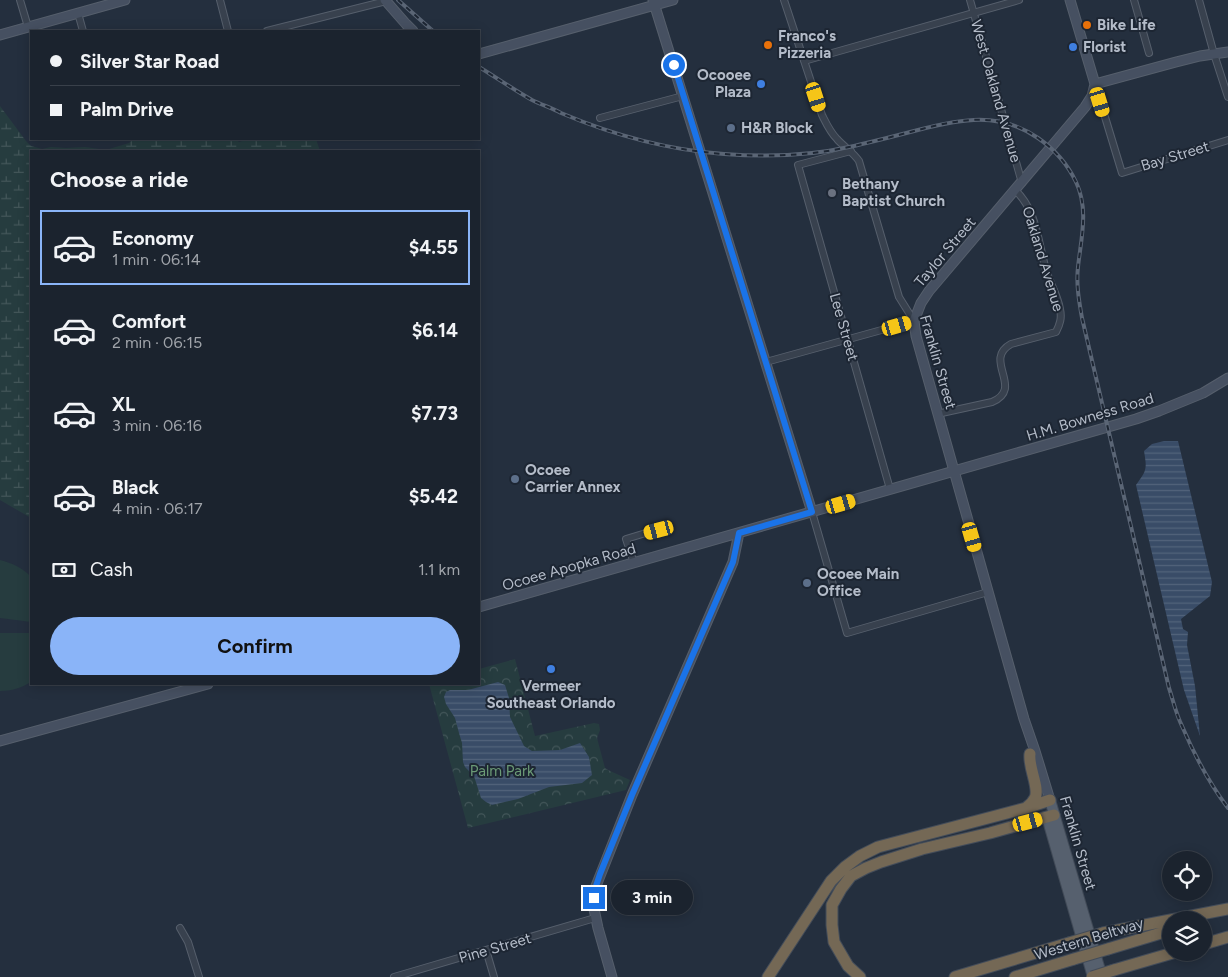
<!DOCTYPE html>
<meta charset="utf-8">
<style>
:root{--surface:#1b232e;--page:#242b36;--text:#f1f3f6;--muted:#a0a4aa;--line:#39404a;--accent:#8ab4f8}
body{margin:0;font-family:Figtree,sans-serif;background:var(--page);color:var(--text);height:100vh;display:flex;flex-direction:column;font-size:19px;white-space:nowrap}
*{box-sizing:border-box;margin:0}
p{font-size:16px;color:var(--muted)}
.icon{flex:none;width:28px;height:28px;fill:none;stroke:currentColor;stroke-width:2;stroke-linecap:round;stroke-linejoin:round}
.map{position:relative;flex:1;overflow:hidden}
.sheet{position:absolute;left:30px;top:150px;width:450px;height:535px;display:flex;flex-direction:column;background:var(--surface);border-radius:0px;box-shadow:0 2px 12px #0003,0 0 0 1px var(--line)}
.sheet>*{flex:none}
.banner{position:absolute;left:30px;top:30px;width:450px;height:110px;border-radius:0px;box-shadow:0 2px 12px #0003,0 0 0 1px var(--line);display:grid;align-content:center;height:110px;padding:0 20px;background:var(--surface)}
.controls{position:absolute;left:1162px;top:851px;display:grid;gap:10px}
.controls a{display:grid;place-items:center;width:50px;height:50px;border-radius:50%;background:var(--surface);box-shadow:0 2px 12px #0003,0 0 0 1px var(--line);font-size:25px}
.end{position:absolute;width:22px;height:22px;margin:-11px;border:6px solid #1a73e8;background:#fff;box-shadow:0 0 0 2px #fff}
.from{border-radius:50%}
.bubble{position:absolute;height:35px;border-radius:18px;background:var(--surface);box-shadow:0 2px 12px #0003,0 0 0 1px var(--line);font-size:16px;font-weight:700;line-height:35px;text-align:center}
.car{position:absolute;width:15px;height:30px;margin:-15px -8px;border-radius:6px;box-shadow:0 0 4px 1px #0007;background:linear-gradient(#f5c518 24%,#345 0 40%,#f5c518 0 76%,#345 0 86%,#f5c518 0)}
.banner b{display:flex;align-items:center;gap:18px;height:48px;font-size:19px}
.banner b+b{border-top:1px solid var(--line)}
.banner i{width:12px;height:12px;background:var(--text)}
ul{padding:0;list-style:none}
li{display:flex;align-items:center;gap:15px;height:75px;margin:0 10px 8px;padding:0 10px;border:2px solid transparent;border-radius:0px}
li div{flex:1}
li b{display:block;font-size:19px}
li em{font-style:normal;font-weight:700}
li.on{border-color:var(--accent)}
li>.icon{width:45px;height:45px;stroke-width:1.5}
h2{padding:0 20px;font-size:22px;line-height:60px}
.pay{display:flex;align-items:center;gap:12px;height:55px;padding:0 20px;font-size:19px}
.pay p{margin-inline-start:auto}
.primary-button{display:flex;gap:10px;margin-top:auto;padding:10px 20px}
.primary-button a{flex:1;height:58px;border-radius:30px;background:var(--accent);color:#111;font-size:20px;font-weight:700;line-height:58px;text-align:center}
.map>svg:first-child{display:block}
</style>
<div class="map">
<svg width="1228" height="977" viewBox="0 0 1228 977">
<defs>
<pattern id="wetland-marsh" width="20" height="14" patternUnits="userSpaceOnUse" patternTransform="scale(1.25)"><rect width="20" height="14" fill="#263c3f"/><path d="M1 5h8M5 5V1M11 12h8M15 12V8" fill="none" stroke="#435659"/></pattern>
<pattern id="park-crowns" width="20" height="18" patternUnits="userSpaceOnUse" patternTransform="scale(1.25)"><rect width="20" height="18" fill="#263c3f"/><path d="M2 6a3 3 0 1 1 6 0M12 15a3 3 0 1 1 6 0" fill="none" stroke="#435659"/></pattern>
<pattern id="water-rules" width="6" height="5" patternUnits="userSpaceOnUse" patternTransform="scale(1.25)"><rect width="6" height="5" fill="#394c67"/><path d="M0 2.5h6" fill="none" stroke="#53647b"/></pattern>
</defs>
<rect width="100%" height="100%" fill="#242f3e"/>
<!-- wetland -->
<path fill="url(#wetland-marsh)" d="M0,106L26,141L31,146L42,149L51,147L66,148L85,147L106,150L129,143L133,139H236L239,142L250,139H316L320,151H31V518L0,500Z"/>
<!-- park -->
<path fill="url(#park-crowns)" d="M515,659L535,736L594,723L599,724L600,730L597,738L605,768L608,770L630,780L626,790L468,828L429,684H479V669Z"/>
<!-- pitch -->
<path fill="#263c3f" d="M0,560C12,563 23,568 31,577V622L0,618Z
M0,633H31V682C21,688 12,691 0,691Z"/>
<!-- water -->
<path fill="url(#water-rules)" d="M1164,441H1178L1212,582L1210,596L1181,619L1183,629L1188,632L1187,645L1195,686L1200,736L1184,690L1136,485C1147,470 1147,469 1144,451L1152,444Z
M498,682L505,685L509,698L510,717L524,746L532,751L560,750L580,743L589,757L592,775L582,783L549,787L518,799L492,805L486,802L481,798L474,776L465,767L463,762L462,743L459,733L455,718L446,704L444,697L446,692L450,690H468Z"/>
<g fill="none" stroke-linecap="round" stroke-linejoin="round">
<!-- street casing -->
<g stroke="#565f6c" stroke-width="8">
<path id="street" d="M20,0L28,27
M220,0L228,31
M970,0L1022,183
M1134,0L1149,53
M1199,0L1214,54L1228,97
M78,13L83,31
M267,31L386,1
M804,61L1019,0
M1095,84L1122,173L1228,140
M600,118L683,96
M851,151L798,165L890,489
M766,362L914,321L899,297L859,161C853,152 844,147 837,139C830,132 826,123 822,115L784,0
M937,414L992,402C1025,388 982,360 1011,344L1056,332C1060,324 1062,318 1060,309C1058,296 1051,285 1047,273C1038,245 1038,211 1015,190
M812,512L847,633L988,592
M634,563L626,539L659,529
M180,928L188,942L199,977
M486,950L494,977
M394,977L595,918"/>
</g>
<!-- secondary casing -->
<g stroke="#565f6c" stroke-width="11">
<path id="secondary" d="M385,0L406,24L413,31
M653,0L812,512
M1070,0L1095,84
M0,35L125,0
M479,54L673,0
M1095,84L1176,62L1200,56L1228,52
M479,607L1136,419L1159,411L1203,393L1228,378
M0,741L208,684
M1050,800L1035,751L1024,719L916,336L914,321L921,303L929,291L1085,107L1092,96L1095,84
M612,977L598,928L594,909L596,886L632,795L733,562L739,533"/>
</g>
<!-- primary casing -->
<g stroke="#414a57" stroke-width="12">
<path id="primary" d="M1050,800L1102,977
M1047,817L1093,977"/>
</g>
<!-- highway casing -->
<g stroke="#434c59" stroke-width="13">
<path id="highway" d="M1027,807C1030,805 1033,802 1035,798C1040,788 1028,767 1030,754
M1103,933L1228,909
M1204,944L1228,937
M1108,949L1171,930
M1114,970L1176,952
M768,977L831,881L845,867L860,856L878,847L1026,808L1050,800
M860,977L848,966L834,942L832,925V905L841,889L851,876L866,868L881,862L922,849L990,833L1054,815
M955,977L1069,943
M1015,977L1074,959"/>
</g>
<!-- street -->
<use href="#street" stroke="#38414e" stroke-width="6"/>
<!-- secondary -->
<use href="#secondary" stroke="#465061" stroke-width="9"/>
<!-- primary -->
<use href="#primary" stroke="#56606e" stroke-width="10"/>
<!-- highway -->
<use href="#highway" stroke="#746855" stroke-width="11"/>
<!-- rail casing -->
<g stroke="#5a6575" stroke-width="4">
<path id="rail" d="M398,0L433,31
M479,67C497,78 514,90 532,100C542,105 552,108 561,113C613,135 668,150 724,154C765,157 809,156 849,147C872,142 895,136 918,130C961,119 999,111 1038,138C1054,149 1068,165 1076,182C1089,209 1081,239 1078,267C1076,284 1079,301 1082,318L1169,688C1173,700 1176,714 1182,726C1194,754 1209,783 1228,808"/>
</g>
<!-- rail -->
<use href="#rail" stroke="#1d2633" stroke-width="2" stroke-dasharray="5.5" stroke-linecap="butt"/>
<!-- highway-bridge casing -->
<g stroke="#434c59" stroke-width="13" stroke-linecap="butt">
<path id="highway-bridge" d="M1069,943L1103,933
M1074,959L1108,949
M1092,977L1114,970"/>
</g>
<!-- highway-bridge -->
<use href="#highway-bridge" stroke="#746855" stroke-width="11"/>
</g>
<g fill="none" stroke-linecap="round" stroke-linejoin="round">
<!-- route -->
<path stroke="#1a73e8" stroke-width="6" d="M594,898L596,886L600,874L632,795L733,562L739,533L812,512L674,65"/>
</g>
<!-- markers -->
<g fill="#e8710a" stroke="#1d2633" stroke-width="2">
<circle cx="1087" cy="25" r="5"/>
<circle cx="768" cy="45" r="5"/>
</g>
<g fill="#3f7fe0" stroke="#1d2633" stroke-width="2">
<circle cx="1073" cy="47" r="5"/>
<circle cx="761" cy="84" r="5"/>
<circle cx="551" cy="669" r="5"/>
</g>
<g fill="#5c6f8a" stroke="#1d2633" stroke-width="2">
<circle cx="731" cy="128" r="5"/>
<circle cx="515" cy="479" r="5"/>
<circle cx="807" cy="583" r="5"/>
</g>
<circle fill="#6b7280" stroke="#1d2633" stroke-width="2" cx="832" cy="193" r="5"/>
<g text-anchor="middle" stroke-width="4" stroke-linejoin="round" paint-order="stroke">
<!-- poi labels -->
<g font-size="15" font-weight="bold" fill="#b4bcc9" stroke="#1d2633" text-anchor="start">
<text x="1097" y="30">Bike Life</text>
<text x="778" y="41">Franco's<tspan x="778" dy="17">Pizzeria</tspan></text>
<text x="1083" y="52">Florist</text>
<text x="751" y="80" text-anchor="end">Ocooee<tspan x="751" dy="17">Plaza</tspan></text>
<text x="741" y="133">H&amp;R Block</text>
<text x="842" y="189">Bethany<tspan x="842" dy="17">Baptist Church</tspan></text>
<text x="525" y="475">Ocoee<tspan x="525" dy="17">Carrier Annex</tspan></text>
<text x="817" y="579">Ocoee Main<tspan x="817" dy="17">Office</tspan></text>
<text x="551" y="691" text-anchor="middle">Vermeer<tspan x="551" dy="17">Southeast Orlando</tspan></text>
</g>
<!-- street labels -->
<g font-size="15" fill="#b4bcc9" stroke="#1d2633">
<text transform="translate(996 91) rotate(74)" y="5">West Oakland Avenue</text>
<text transform="translate(1175 156) rotate(-17)" y="5">Bay Street</text>
<text transform="translate(945 252) rotate(-50)" y="5">Taylor Street</text>
<text transform="translate(1043 259) rotate(73)" y="5">Oakland Avenue</text>
<text transform="translate(844 327) rotate(74)" y="5">Lee Street</text>
<text transform="translate(938 362) rotate(74)" y="5">Franklin Street</text>
<text transform="translate(1090 417) rotate(-17)" y="5">H.M. Bowness Road</text>
<text transform="translate(569 567) rotate(-16)" y="5">Ocoee Apopka Road</text>
<text transform="translate(1078 843) rotate(74)" y="5">Franklin Street</text>
<text transform="translate(1089 939) rotate(-17)" y="5">Western Beltway</text>
<text transform="translate(495 948) rotate(-16)" y="5">Pine Street</text>
</g>
<!-- park labels -->
<g font-size="15" fill="#6b9a76" stroke="#1d2633">
<text x="502" y="776">Palm Park</text>
</g>
</g>
</svg>
<div class="controls">
<a><svg class="icon" aria-label="locate" viewBox="0 0 24 24"><circle cx="12" cy="12" r="6"/><path d="M12 2v4M12 18v4M2 12h4M18 12h4"/></svg></a>
<a><svg class="icon" aria-label="layers" viewBox="0 0 24 24"><path d="M12 4l9 5-9 5-9-5zM3 14l9 5 9-5"/></svg></a>
</div>
<i class="end from" style="left:674px;top:65px"></i>
<i class="end" style="left:594px;top:898px"></i>
<div class="bubble" style="left:611px;top:880px;width:82px">3 min</div>
<i class="car" style="left:816px;top:97px;rotate:162deg"></i>
<i class="car" style="left:1100px;top:102px;rotate:163deg"></i>
<i class="car" style="left:897px;top:326px;rotate:74deg"></i>
<i class="car" style="left:841px;top:504px;rotate:74deg"></i>
<i class="car" style="left:659px;top:530px;rotate:255deg"></i>
<i class="car" style="left:972px;top:537px;rotate:164deg"></i>
<i class="car" style="left:1028px;top:822px;rotate:75deg"></i>
<div class="banner">
<b><i class="from"></i>Silver Star Road</b>
<b><i></i>Palm Drive</b>
</div>
<section class="sheet">
<h2>Choose a ride</h2>
<ul>
<li class="on"><svg class="icon" aria-label="car" viewBox="0 0 24 24"><path d="M5 17H2v-5l4-1 3-4h7l3 4 3 1v5h-3M9 17h6M6 11h13"/><circle cx="7" cy="17" r="2"/><circle cx="17" cy="17" r="2"/></svg><div><b>Economy</b><p>1 min · 06:14</p></div><em>$4.55</em></li>
<li><svg class="icon" aria-label="car" viewBox="0 0 24 24"><path d="M5 17H2v-5l4-1 3-4h7l3 4 3 1v5h-3M9 17h6M6 11h13"/><circle cx="7" cy="17" r="2"/><circle cx="17" cy="17" r="2"/></svg><div><b>Comfort</b><p>2 min · 06:15</p></div><em>$6.14</em></li>
<li><svg class="icon" aria-label="car" viewBox="0 0 24 24"><path d="M5 17H2v-5l4-1 3-4h7l3 4 3 1v5h-3M9 17h6M6 11h13"/><circle cx="7" cy="17" r="2"/><circle cx="17" cy="17" r="2"/></svg><div><b>XL</b><p>3 min · 06:16</p></div><em>$7.73</em></li>
<li><svg class="icon" aria-label="car" viewBox="0 0 24 24"><path d="M5 17H2v-5l4-1 3-4h7l3 4 3 1v5h-3M9 17h6M6 11h13"/><circle cx="7" cy="17" r="2"/><circle cx="17" cy="17" r="2"/></svg><div><b>Black</b><p>4 min · 06:17</p></div><em>$5.42</em></li>
</ul>
<div class="pay"><svg class="icon" aria-label="cash" viewBox="0 0 24 24"><path d="M3 7h18v10H3z"/><circle cx="12" cy="12" r="2"/></svg>Cash<p>1.1 km</p></div>
<div class="primary-button"><a>Confirm</a></div>
</section>
</div>
